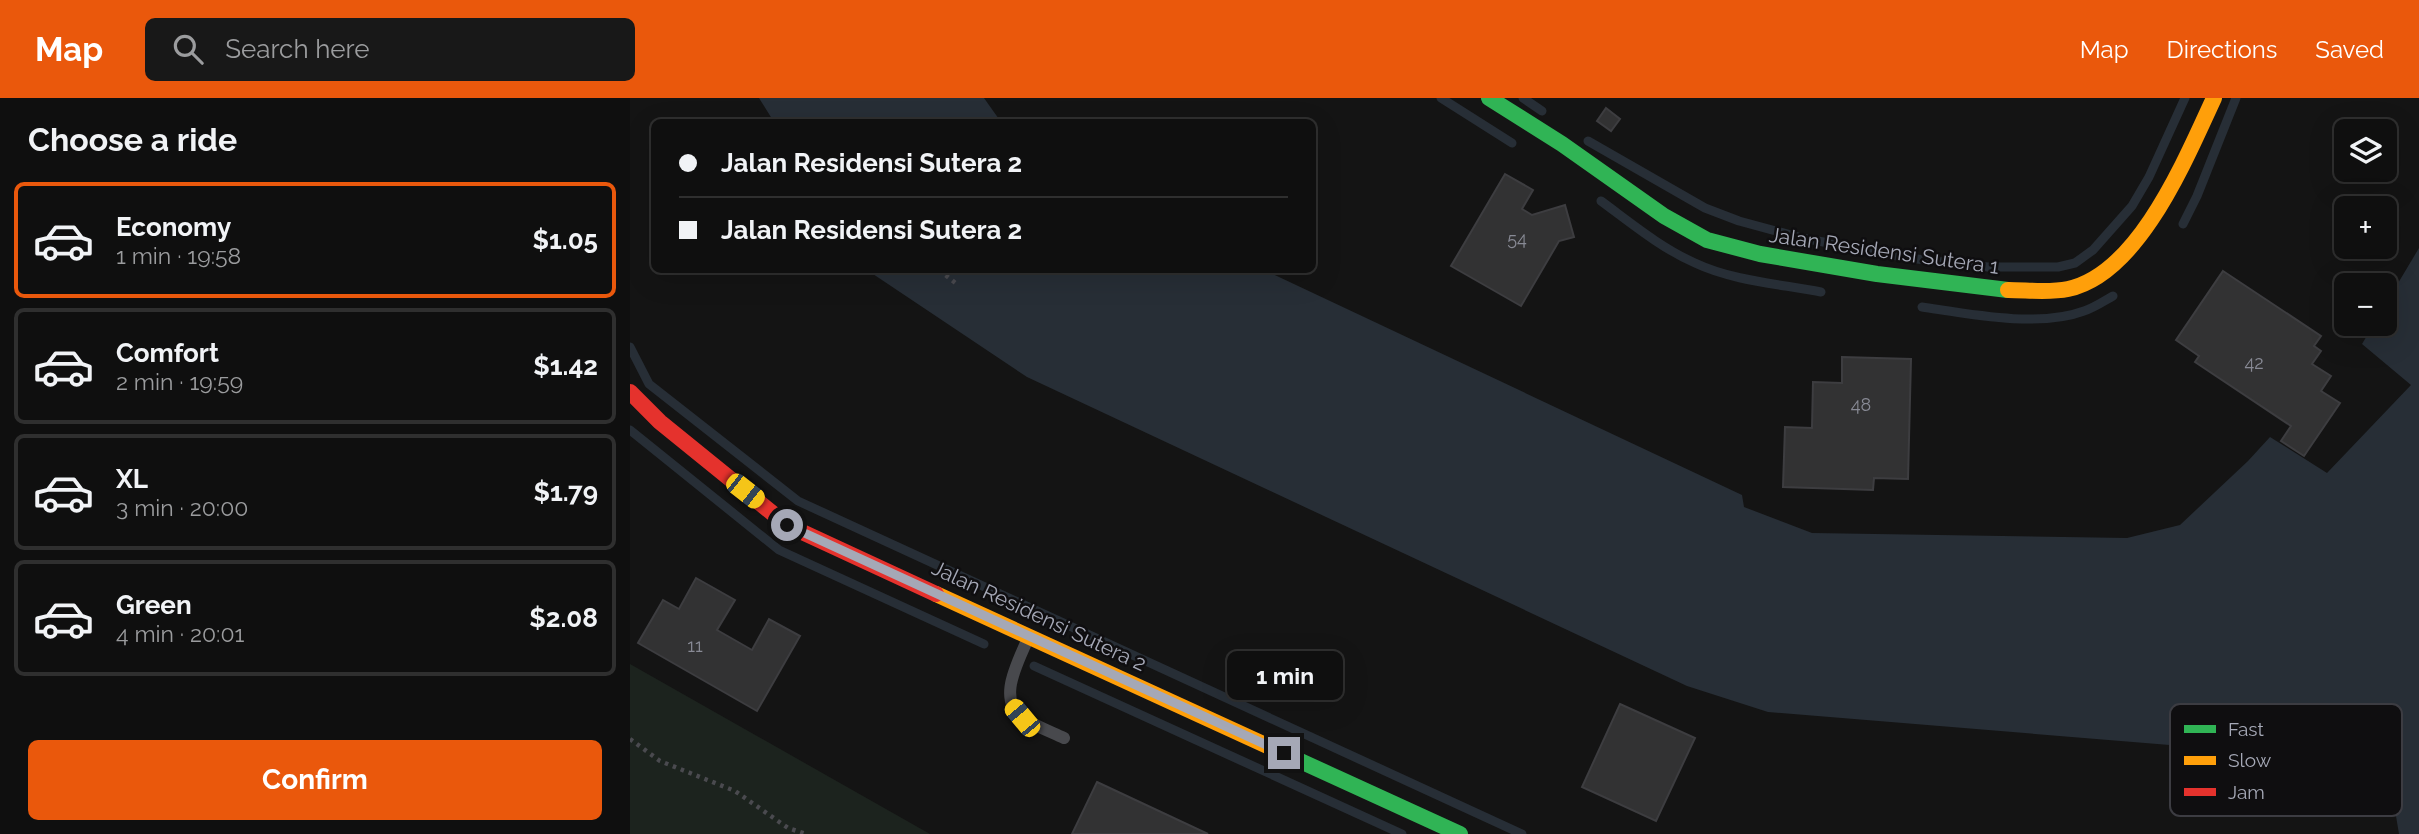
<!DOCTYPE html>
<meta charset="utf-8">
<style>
:root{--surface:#0f0f0f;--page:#181818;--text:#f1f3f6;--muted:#9b9c9e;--line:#2f2f2f;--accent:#ea580c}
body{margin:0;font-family:Raleway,sans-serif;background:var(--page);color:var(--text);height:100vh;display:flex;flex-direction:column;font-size:26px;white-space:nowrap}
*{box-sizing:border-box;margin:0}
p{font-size:23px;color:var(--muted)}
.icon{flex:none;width:38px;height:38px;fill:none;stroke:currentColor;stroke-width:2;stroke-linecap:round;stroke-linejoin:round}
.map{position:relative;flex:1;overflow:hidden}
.details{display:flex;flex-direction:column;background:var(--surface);width:630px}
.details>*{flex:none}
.top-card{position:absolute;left:21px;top:21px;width:665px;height:154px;border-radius:10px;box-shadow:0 7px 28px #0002,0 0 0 2px var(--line);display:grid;align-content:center;height:154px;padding:0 28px;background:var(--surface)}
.fabs{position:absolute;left:1704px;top:21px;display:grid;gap:14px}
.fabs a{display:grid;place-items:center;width:63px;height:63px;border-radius:10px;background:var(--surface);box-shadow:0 7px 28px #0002,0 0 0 2px var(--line);font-size:35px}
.end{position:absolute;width:32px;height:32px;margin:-16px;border:9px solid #a5a8b6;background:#111;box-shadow:0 0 0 4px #111}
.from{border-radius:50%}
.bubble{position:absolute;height:49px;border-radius:10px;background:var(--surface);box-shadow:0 7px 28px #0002,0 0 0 2px var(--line);font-size:23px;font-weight:700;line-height:49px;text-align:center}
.car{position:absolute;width:21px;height:42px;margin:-21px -10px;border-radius:9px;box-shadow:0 0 5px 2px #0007;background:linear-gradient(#f5c518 24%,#345 0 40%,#f5c518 0 76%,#345 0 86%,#f5c518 0)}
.top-card b{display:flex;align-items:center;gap:24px;height:66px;font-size:26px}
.top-card b+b{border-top:2px solid var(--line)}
.top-card i{width:18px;height:18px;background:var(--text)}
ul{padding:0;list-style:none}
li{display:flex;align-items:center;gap:21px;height:116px;margin:0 14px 10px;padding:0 14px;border:4px solid var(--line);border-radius:10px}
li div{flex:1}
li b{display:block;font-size:26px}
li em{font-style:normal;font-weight:700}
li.selected{border-color:var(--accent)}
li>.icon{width:63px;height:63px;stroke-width:1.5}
h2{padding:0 28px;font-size:32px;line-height:84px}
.cta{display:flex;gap:14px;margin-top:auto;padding:14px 28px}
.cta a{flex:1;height:80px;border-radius:10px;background:var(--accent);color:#fff;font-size:28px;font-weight:700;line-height:80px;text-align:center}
header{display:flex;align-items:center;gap:42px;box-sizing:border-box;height:98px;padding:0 35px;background:var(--accent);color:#fff}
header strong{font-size:33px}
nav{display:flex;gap:38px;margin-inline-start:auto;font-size:24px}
.search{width:490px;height:63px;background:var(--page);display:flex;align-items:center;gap:18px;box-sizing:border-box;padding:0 24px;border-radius:10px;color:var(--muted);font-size:26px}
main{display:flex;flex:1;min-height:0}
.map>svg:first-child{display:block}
</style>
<header>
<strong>Map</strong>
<div class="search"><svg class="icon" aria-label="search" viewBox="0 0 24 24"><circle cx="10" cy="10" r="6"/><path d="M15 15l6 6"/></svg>Search here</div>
<nav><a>Map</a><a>Directions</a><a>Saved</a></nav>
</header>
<main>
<section class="details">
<h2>Choose a ride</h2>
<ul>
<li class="selected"><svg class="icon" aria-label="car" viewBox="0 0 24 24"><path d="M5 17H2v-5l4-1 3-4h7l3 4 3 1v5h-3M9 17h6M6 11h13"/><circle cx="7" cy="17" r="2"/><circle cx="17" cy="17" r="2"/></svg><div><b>Economy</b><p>1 min · 19:58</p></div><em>$1.05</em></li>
<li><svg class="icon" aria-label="car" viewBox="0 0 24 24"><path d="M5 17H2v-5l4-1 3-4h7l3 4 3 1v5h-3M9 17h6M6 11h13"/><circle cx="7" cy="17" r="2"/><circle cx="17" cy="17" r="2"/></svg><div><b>Comfort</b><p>2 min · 19:59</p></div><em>$1.42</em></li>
<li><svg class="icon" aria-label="car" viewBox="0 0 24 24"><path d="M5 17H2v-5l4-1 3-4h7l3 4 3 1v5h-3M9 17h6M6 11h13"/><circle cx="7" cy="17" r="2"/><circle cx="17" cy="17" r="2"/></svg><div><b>XL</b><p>3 min · 20:00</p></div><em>$1.79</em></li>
<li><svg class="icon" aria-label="car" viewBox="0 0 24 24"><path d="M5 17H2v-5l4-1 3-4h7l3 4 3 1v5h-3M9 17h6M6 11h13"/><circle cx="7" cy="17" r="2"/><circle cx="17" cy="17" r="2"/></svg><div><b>Green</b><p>4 min · 20:01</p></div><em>$2.08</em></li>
</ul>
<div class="cta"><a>Confirm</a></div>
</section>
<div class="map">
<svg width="1789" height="736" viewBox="0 0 1789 736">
<rect width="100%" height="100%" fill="#141414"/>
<!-- green -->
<path fill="#1c231e" d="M0,566L300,736H0Z"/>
<!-- water -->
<path fill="#272e36" d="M129,0H354L371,24H144Z
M1789,150V736H1769L1766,718L1613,653L1138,614L1057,588L397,279L237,172H634L1112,397L1114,409L1182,435L1497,440L1550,427L1618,363L1640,339L1697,375L1781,287L1732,246L1744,226H1755V207Z"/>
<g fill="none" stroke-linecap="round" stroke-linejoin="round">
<!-- stream -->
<path stroke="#272e36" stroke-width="9" d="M811,0L882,45
M893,0L912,13
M958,43L1075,110L1109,123L1172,140L1278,160L1358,169H1428L1445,165L1463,152L1502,108L1519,79L1555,0
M971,103C1001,125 1031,150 1065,165C1103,183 1150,186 1191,194
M1553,126L1567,98L1606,0
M1292,209C1339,216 1409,230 1454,213C1464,210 1474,203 1483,198
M0,249L19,286L168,403L892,736
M0,332L149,452L354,546
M404,568L772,736"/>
</g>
<!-- building -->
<path fill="#323233" stroke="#3d3d40" stroke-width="2" d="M976,10L990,21L981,33L967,23Z
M875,76L903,92L892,111L902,117L935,107L944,139L929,143L891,208L821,168Z
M1593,173L1691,238L1684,248L1691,253L1682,266L1701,278L1691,293L1710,305L1674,358L1651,343L1661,328L1565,264L1569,258L1546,242Z
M1212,259L1281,261L1278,381L1244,380L1243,392L1153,389L1155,329L1182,330L1183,284L1212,285Z
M66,480L105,502L87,532L122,552L139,521L170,538L127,613L8,545L33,502L49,511Z
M990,606L1065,640L1026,723L952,689Z
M467,684L578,736H442Z"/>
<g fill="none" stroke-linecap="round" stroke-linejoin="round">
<!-- path -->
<path stroke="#4a4a4f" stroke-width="4.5" stroke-dasharray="3.5 5" stroke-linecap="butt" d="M309,172L328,187
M0,641L30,663L105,693L158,730L176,736"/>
<!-- lane -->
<path stroke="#48494d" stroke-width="12" d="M398,540C389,563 365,602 394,621C406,628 421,634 434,640"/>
<!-- fast -->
<path stroke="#30b455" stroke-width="16" d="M859,0L932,46L1034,118L1077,142L1130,156L1247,176L1378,192
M644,651L830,736"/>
<!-- slow -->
<path stroke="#ff9f0a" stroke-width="16" d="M1378,192C1397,192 1419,195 1438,191C1509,176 1556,60 1584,0
M306,496L644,651"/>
<!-- jam -->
<path stroke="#e5322d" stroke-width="16" d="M0,294L30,324L157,427L306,496"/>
</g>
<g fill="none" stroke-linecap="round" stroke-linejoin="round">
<!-- route -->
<path stroke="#a5a8b6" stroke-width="9" d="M157,427L654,655"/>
</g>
<g text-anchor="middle" stroke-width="5" stroke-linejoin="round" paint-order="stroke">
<!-- number labels -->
<g font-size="18" fill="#888a95">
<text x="887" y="147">54</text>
<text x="1624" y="271">42</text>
<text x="1231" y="313">48</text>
<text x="65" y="554">11</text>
</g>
<!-- street labels -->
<g font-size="21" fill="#a5a8b6" stroke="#0f0e10">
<text transform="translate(1254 153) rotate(8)" y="7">Jalan Residensi Sutera 1</text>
<text transform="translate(409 518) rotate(25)" y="7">Jalan Residensi Sutera 2</text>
</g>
</g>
<!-- legend -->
<rect x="1540" y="606" width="232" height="112" rx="10" fill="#0f0e10" stroke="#3c3c42" stroke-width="2"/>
<rect x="1554" y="627" width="32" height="8" fill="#30b455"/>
<rect x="1554" y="658" width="32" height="9" fill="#ff9f0a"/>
<rect x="1554" y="690" width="32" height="8" fill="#e5322d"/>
<g font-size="19" fill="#a5a8b6">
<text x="1598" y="638">Fast</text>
<text x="1598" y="669">Slow</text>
<text x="1598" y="701">Jam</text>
</g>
</svg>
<div class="fabs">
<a><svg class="icon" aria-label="layers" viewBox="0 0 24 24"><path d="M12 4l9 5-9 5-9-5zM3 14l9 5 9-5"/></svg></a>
<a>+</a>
<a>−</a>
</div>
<i class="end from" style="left:157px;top:427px"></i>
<i class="end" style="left:654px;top:655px"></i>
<div class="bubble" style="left:597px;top:553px;width:116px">1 min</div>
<i class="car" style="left:115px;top:393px;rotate:128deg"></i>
<i class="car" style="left:392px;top:620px;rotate:320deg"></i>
<div class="top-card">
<b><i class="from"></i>Jalan Residensi Sutera 2</b>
<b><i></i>Jalan Residensi Sutera 2</b>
</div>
</div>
</main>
